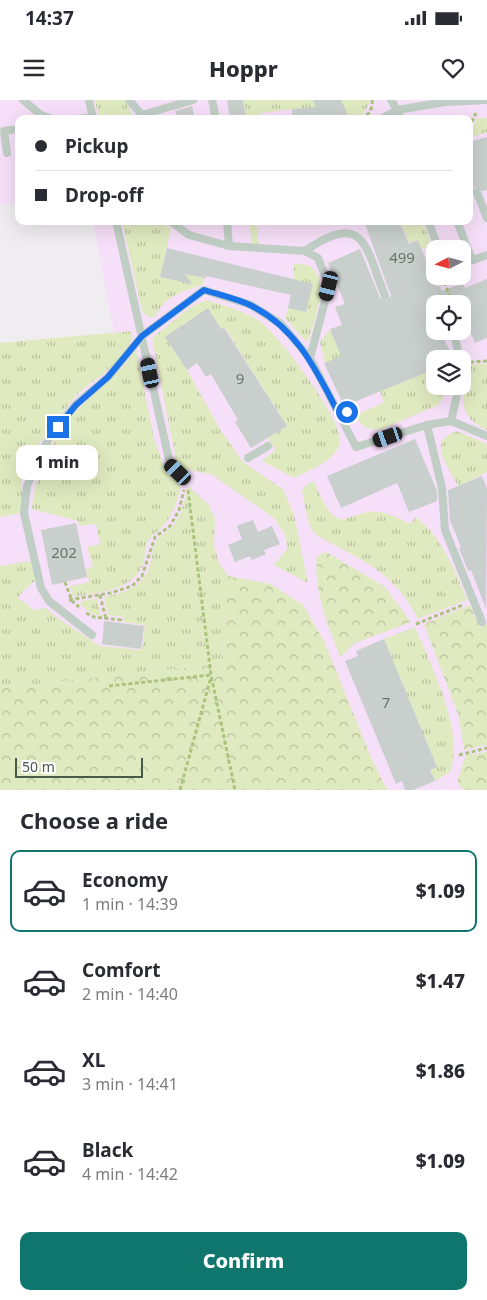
<!DOCTYPE html>
<meta charset="utf-8">
<style>
:root{--surface:#fff;--page:#f7f7f7;--text:#2b2b33;--muted:#7c7c81;--line:#e1e1e2;--accent:#0f766e}
body{margin:0;font-family:"Noto Sans",sans-serif;background:var(--page);color:var(--text);height:100vh;display:flex;flex-direction:column;font-size:19px;white-space:nowrap}
*{box-sizing:border-box;margin:0}
p{font-size:16px;color:var(--muted)}
.icon{flex:none;width:28px;height:28px;fill:none;stroke:currentColor;stroke-width:2;stroke-linecap:round;stroke-linejoin:round}
.map{position:relative;height:690px;overflow:hidden}
.details{display:flex;flex-direction:column;background:var(--surface);flex:1}
.details>*{flex:none}
.top-card{position:absolute;left:15px;top:15px;width:458px;height:110px;border-radius:10px;box-shadow:0 5px 20px #0002;display:grid;align-content:center;height:110px;padding:0 20px;background:var(--surface)}
.needle{width:32px;rotate:264deg}
.buttons{position:absolute;left:426px;top:140px;display:grid;gap:10px}
.buttons a{display:grid;place-items:center;width:45px;height:45px;border-radius:10px;background:var(--surface);box-shadow:0 5px 20px #0002;font-size:25px}
.scale{position:absolute;left:15px;bottom:12px;width:128px;box-sizing:border-box;padding-left:5px;border:2px solid #48594d;border-top:0;font-size:14px;line-height:18px;white-space:nowrap;color:#48594d;-webkit-text-stroke:4px #fff;paint-order:stroke}
.end{position:absolute;width:22px;height:22px;margin:-11px;border:6px solid #1a73e8;background:#fff;box-shadow:0 0 0 2px #fff}
.from{border-radius:50%}
.bubble{position:absolute;height:35px;border-radius:10px;background:var(--surface);box-shadow:0 5px 20px #0002;font-size:16px;font-weight:800;line-height:35px;text-align:center}
.car{position:absolute;width:15px;height:30px;margin:-15px -8px;border-radius:6px;box-shadow:0 0 4px 1px #0007;background:linear-gradient(#222 24%,#8ab4d8 0 40%,#222 0 76%,#8ab4d8 0 86%,#222 0)}
.top-card b{display:flex;align-items:center;gap:18px;height:48px;font-size:19px}
.top-card b+b{border-top:1px solid var(--line)}
.top-card i{width:12px;height:12px;background:var(--text)}
ul{padding:0;list-style:none}
li{display:flex;align-items:center;gap:15px;height:82px;margin:0 10px 8px;padding:0 10px;border:2px solid transparent;border-radius:10px}
li div{flex:1}
li b{display:block;font-size:19px}
li em{font-style:normal;font-weight:800}
li.current{border-color:var(--accent)}
li>.icon{width:45px;height:45px;stroke-width:1.5}
h2{padding:0 20px;font-size:22px;line-height:60px}
.primary-button{display:flex;gap:10px;margin-top:auto;padding:10px 20px}
.primary-button a{flex:1;height:58px;border-radius:10px;background:var(--accent);color:#fff;font-size:20px;font-weight:800;line-height:58px;text-align:center}
.status{display:flex;justify-content:space-between;align-items:center;height:35px;padding:0 25px;background:var(--surface);direction:ltr}
.status svg{height:14px;fill:currentColor}
header{display:flex;justify-content:space-between;align-items:center;height:65px;padding:0 20px;background:var(--surface);font-size:22px;font-weight:800}
.map>svg:first-child{display:block}
</style>
<div class="status"><b>14:37</b><svg viewBox="0 0 49 12"><path d="M0 12V9h3v3zM5 12V6h3v6zM10 12V3h3v9zM15 12V0h3v12zM26 1h20v11H26zM47 4h2v5h-2z"/></svg></div>
<header><svg class="icon" aria-label="menu" viewBox="0 0 24 24"><path d="M4 6h16M4 12h16M4 18h16"/></svg>Hoppr<svg class="icon" aria-label="heart" viewBox="0 0 24 24"><path d="M12 20l-8-8c-3-5 5-10 8-4 3-6 11-1 8 4z"/></svg></header>
<div class="map">
<svg width="487" height="690" viewBox="0 0 487 690">
<defs>
<pattern id="grass-tufts" width="24" height="20" patternUnits="userSpaceOnUse" patternTransform="scale(1.25)"><rect width="24" height="20" fill="#e0eac0"/><path d="M3 7l-1-3M5 7V3M7 7l1-3M15 17l-1-3M17 17v-4M19 17l1-3" fill="none" stroke="#b8c19e"/></pattern>
<pattern id="forest-crowns" width="20" height="18" patternUnits="userSpaceOnUse" patternTransform="scale(1.25)"><rect width="20" height="18" fill="#e0eac0"/><path d="M2 6a3 3 0 1 1 6 0M12 15a3 3 0 1 1 6 0" fill="none" stroke="#b8c19e"/></pattern>
</defs>
<rect width="100%" height="100%" fill="#efedf0"/>
<!-- medical -->
<path fill="#f6dff8" fill-rule="evenodd" d="M0,0H487V690H246L0,588V243L114,233L93,121H469V19H19V102L0,106ZM435,149H462V176H435ZM435,204H462V231H435ZM435,259H462V286H435Z"/>
<!-- grass -->
<path fill="url(#grass-tufts)" d="M95,0H125L134,19H99Z
M243,0H313L322,19L303,8L260,13L261,19H246Z
M341,0H369V2C366,14 359,19 347,19L349,17Z
M452,15L471,17L469,21V19H425Z
M477,18H487V32L469,38Z
M122,121H155L171,128L160,177L183,182L185,174L205,178L202,185C181,192 165,196 155,217H148L142,211Z
M249,121H256L259,148L252,143Z
M400,121H422L432,145L422,149L418,140L409,143Z
M434,153L435,176H443L435,181L425,156Z
M294,164C338,161 315,216 309,239L306,242L285,218L288,208L306,212L312,184L294,180Z
M206,200C224,206 243,210 259,221C278,233 342,320 340,340C339,360 309,370 294,378L262,361L275,350L268,338L287,326L225,228L221,229L208,208L165,237L187,270L221,331L244,363L283,389L294,415L308,483L274,465L287,449L286,437L274,418L211,374L182,369L176,360L152,238L191,207Z
M330,229L343,260L325,263L320,242Z
M132,231C135,258 89,281 74,298C67,306 26,360 24,367C20,380 23,399 22,413L0,417V243Z
M136,249L154,338L164,367L181,383C178,399 174,414 163,426C159,431 153,434 149,439C144,448 146,459 142,467C129,492 98,492 73,497L70,486L89,482L86,469L93,467L87,447L100,444L96,424L79,426L78,421L32,409C35,372 51,337 78,309C98,289 120,274 136,249Z
M468,264H487V330C454,315 464,294 468,264Z
M435,269V286H446L443,298L438,305L382,329C369,331 360,327 356,315L384,302L380,291Z
M457,331L487,344V372L458,386C447,364 426,342 457,331Z
M314,381C321,397 325,412 341,420C349,418 356,415 364,413C380,408 396,417 410,424L416,417C443,439 454,468 467,500L418,519C394,471 362,461 318,436L312,430L308,421L302,391L305,386Z
M188,386L209,405L215,419L214,446L219,463L228,476L221,564L0,588V466L30,461L36,480L23,491L18,498L34,510L46,508L56,517L100,546L142,550L145,525L124,522V517L108,515L104,497C123,493 143,488 149,467C152,459 152,449 156,441C159,435 166,433 171,428C181,417 185,401 188,386Z
M97,498L101,516L92,514L80,505L82,501Z
M415,527C431,566 465,630 450,672L435,681L430,670L437,667L384,539Z"/>
<!-- forest -->
<path fill="url(#forest-crowns)" d="M326,452L384,486L411,522L355,543L340,557C328,525 313,490 317,456Z
M228,476L271,484L303,505L324,541L371,657L387,690H0V588L221,564Z
M470,505L480,527L487,524V645L464,650L459,617L424,524Z
M487,652V690H464L457,682L466,655Z"/>
<!-- building -->
<path fill="#c8cfcc" d="M227,0H243L246,19H230Z
M313,0H341L350,19H292V9L316,7Z
M192,6L195,19H178L175,11Z
M487,37V90L483,91L475,87L469,94V42Z
M364,121H399L409,144L418,140L437,187L440,186L442,191L463,183L465,188L487,179V238L475,243L462,211V204H435V237L441,234L454,259H435V269L344,306L324,263L341,256L330,229L342,225L335,207L345,204L328,163L360,149L380,198L386,201L391,196Z
M167,148L313,184L306,212L288,208L291,195L206,176L205,178L185,174L192,184L160,177Z
M208,208L221,229L224,228L287,326L251,348L235,322L238,320L211,274L206,277L197,263L187,270L165,237Z
M415,339L437,391V401L409,412L397,383L341,408L327,376Z
M482,376L487,389L486,509L471,470L468,471L459,448L461,447L450,420L448,390Z
M253,420L258,432L272,426L280,444L264,450L266,454L252,460L250,456L235,462L228,445L242,439L237,426Z
M76,423L87,477L52,485L41,430Z
M104,521L144,526L141,549L102,544Z
M384,539L437,667L430,670L435,681L413,690H405L402,681L396,684L345,561L358,556L356,551Z"/>
<g fill="none" stroke-linecap="round" stroke-linejoin="round">
<!-- path -->
<path stroke="#aac47b" stroke-width="3" stroke-dasharray="4 2.5" stroke-linecap="butt" d="M361,19C369,15 373,9 372,0
M469,28L476,13
M444,182L453,204
M439,184L460,176
M470,262L487,261
M188,390L211,575L235,690
M65,482L72,501L79,507
M100,495L106,519
M69,500L110,493L132,486L142,476L155,437L170,426L179,410L184,390
M86,513L94,517L121,520V523
M416,524L463,505
M109,586L211,575
M459,655L487,648
M180,690L211,577"/>
<!-- service -->
<path stroke="#c0cec5" stroke-width="8" d="M23,0L41,15L52,19
M89,0L93,19
M129,0L142,15L193,0
M212,0L216,19
M391,0L397,10L445,2L487,0
M79,19L92,17
M381,19L397,10L401,19
M7,53L4,31L19,29
M477,92L487,118
M116,121L170,364L186,379
M170,121L189,135L229,146
M227,121L229,146L305,151L318,158L329,186L310,258L356,347L427,325L451,321L487,336
M428,121L439,149
M457,121L472,160
M305,151C365,110 365,146 385,196
M462,164L487,155
M454,234L460,259
M451,321L459,286
M427,325L442,388L445,430L482,522
M248,358L268,346
M92,535L49,501L41,488L24,413L27,386L49,338L75,305L108,277L142,236L204,190L251,205L281,224L310,258"/>
</g>
<g fill="none" stroke-linecap="round" stroke-linejoin="round">
<!-- route -->
<path stroke="#1a73e8" stroke-width="6" d="M58,327L76,305L108,277L142,236L204,190C220,195 238,199 252,206C298,229 317,272 340,316L347,312"/>
</g>
<g text-anchor="middle" stroke-width="5" stroke-linejoin="round" paint-order="stroke">
<!-- number labels -->
<g font-size="15" fill="#68766d">
<text x="402" y="163">499</text>
<text x="240" y="284">9</text>
<text x="64" y="458">202</text>
<text x="386" y="608">7</text>
</g>
</g>
</svg>
<div class="buttons">
<a><svg class="needle" viewBox="-14 -14 28 28"><path d="M0-13l5 13h-10z" fill="#e53935"/><path d="M0 13l5-13h-10z" fill="#7c7c81"/></svg></a>
<a><svg class="icon" aria-label="locate" viewBox="0 0 24 24"><circle cx="12" cy="12" r="6"/><path d="M12 2v4M12 18v4M2 12h4M18 12h4"/></svg></a>
<a><svg class="icon" aria-label="layers" viewBox="0 0 24 24"><path d="M12 4l9 5-9 5-9-5zM3 14l9 5 9-5"/></svg></a>
</div>
<div class="scale">50 m</div>
<i class="end from" style="left:347px;top:312px"></i>
<i class="end" style="left:58px;top:327px"></i>
<div class="bubble" style="left:16px;top:345px;width:82px">1 min</div>
<i class="car" style="left:329px;top:186px;rotate:194deg"></i>
<i class="car" style="left:150px;top:273px;rotate:348deg"></i>
<i class="car" style="left:388px;top:337px;rotate:251deg"></i>
<i class="car" style="left:178px;top:372px;rotate:314deg"></i>
<div class="top-card">
<b><i class="from"></i>Pickup</b>
<b><i></i>Drop-off</b>
</div>
</div>
<section class="details">
<h2>Choose a ride</h2>
<ul>
<li class="current"><svg class="icon" aria-label="car" viewBox="0 0 24 24"><path d="M5 17H2v-5l4-1 3-4h7l3 4 3 1v5h-3M9 17h6M6 11h13"/><circle cx="7" cy="17" r="2"/><circle cx="17" cy="17" r="2"/></svg><div><b>Economy</b><p>1 min · 14:39</p></div><em>$1.09</em></li>
<li><svg class="icon" aria-label="car" viewBox="0 0 24 24"><path d="M5 17H2v-5l4-1 3-4h7l3 4 3 1v5h-3M9 17h6M6 11h13"/><circle cx="7" cy="17" r="2"/><circle cx="17" cy="17" r="2"/></svg><div><b>Comfort</b><p>2 min · 14:40</p></div><em>$1.47</em></li>
<li><svg class="icon" aria-label="car" viewBox="0 0 24 24"><path d="M5 17H2v-5l4-1 3-4h7l3 4 3 1v5h-3M9 17h6M6 11h13"/><circle cx="7" cy="17" r="2"/><circle cx="17" cy="17" r="2"/></svg><div><b>XL</b><p>3 min · 14:41</p></div><em>$1.86</em></li>
<li><svg class="icon" aria-label="car" viewBox="0 0 24 24"><path d="M5 17H2v-5l4-1 3-4h7l3 4 3 1v5h-3M9 17h6M6 11h13"/><circle cx="7" cy="17" r="2"/><circle cx="17" cy="17" r="2"/></svg><div><b>Black</b><p>4 min · 14:42</p></div><em>$1.09</em></li>
</ul>
<div class="primary-button"><a>Confirm</a></div>
</section>
